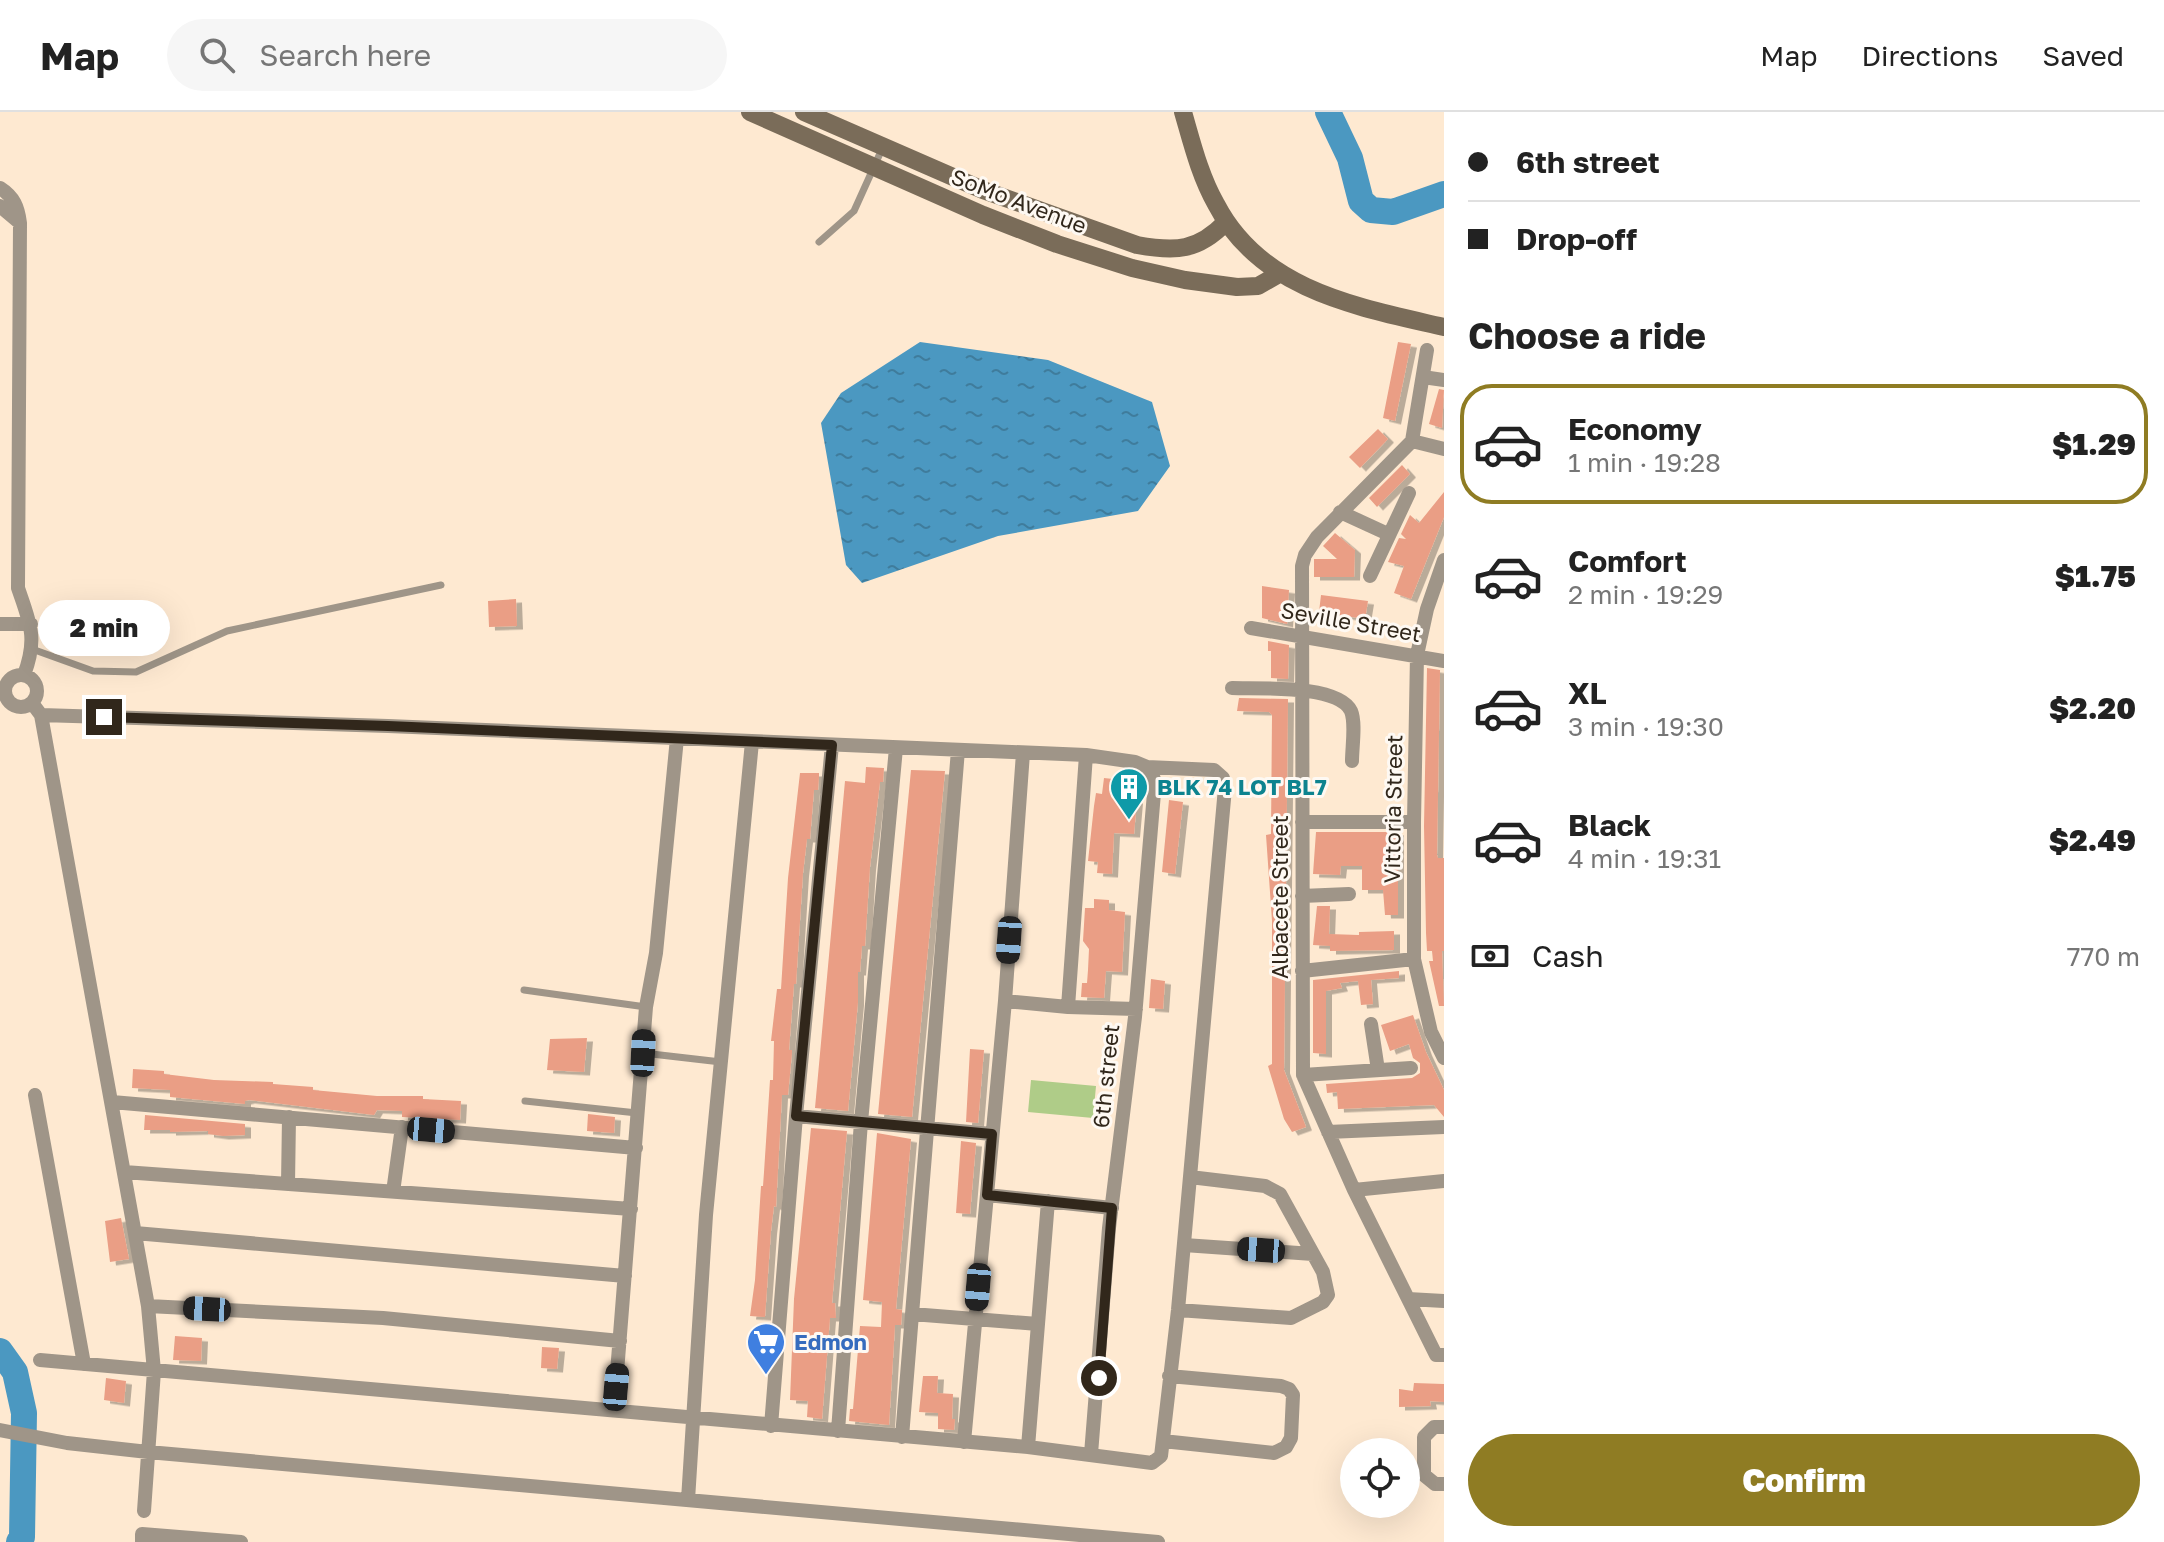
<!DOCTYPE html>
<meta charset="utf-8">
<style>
:root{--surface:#fff;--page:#f6f6f6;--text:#222;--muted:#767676;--line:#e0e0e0;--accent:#8f7c23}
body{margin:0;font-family:"Golos Text",sans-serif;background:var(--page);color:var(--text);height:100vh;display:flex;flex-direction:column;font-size:30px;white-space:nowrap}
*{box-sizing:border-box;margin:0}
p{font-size:26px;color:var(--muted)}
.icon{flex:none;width:44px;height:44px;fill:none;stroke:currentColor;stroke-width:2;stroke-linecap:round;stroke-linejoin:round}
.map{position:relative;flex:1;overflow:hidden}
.side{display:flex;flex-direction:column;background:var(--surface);width:720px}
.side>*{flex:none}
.banner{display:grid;align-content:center;height:176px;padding:0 24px;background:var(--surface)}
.fabs{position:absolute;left:1340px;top:1326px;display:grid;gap:16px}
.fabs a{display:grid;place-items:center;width:80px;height:80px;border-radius:50%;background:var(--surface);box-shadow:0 8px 32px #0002;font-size:40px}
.end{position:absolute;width:36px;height:36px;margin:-18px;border:10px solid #31271b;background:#fff;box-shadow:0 0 0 4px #fff}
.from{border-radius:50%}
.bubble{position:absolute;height:56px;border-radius:28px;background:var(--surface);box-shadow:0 8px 32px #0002;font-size:26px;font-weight:800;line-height:56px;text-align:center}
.car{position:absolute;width:24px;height:48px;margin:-24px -12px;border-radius:10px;box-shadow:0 0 6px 2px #0007;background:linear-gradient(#222 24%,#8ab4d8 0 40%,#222 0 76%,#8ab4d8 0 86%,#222 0)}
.banner b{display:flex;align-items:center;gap:28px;height:76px;font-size:30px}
.banner b+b{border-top:2px solid var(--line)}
.banner i{width:20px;height:20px;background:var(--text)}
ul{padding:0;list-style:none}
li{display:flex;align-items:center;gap:24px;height:120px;margin:0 16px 12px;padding:0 8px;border:4px solid transparent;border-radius:32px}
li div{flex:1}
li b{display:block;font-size:30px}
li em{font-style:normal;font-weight:800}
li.active{border-color:var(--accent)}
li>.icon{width:72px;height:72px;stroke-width:1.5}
h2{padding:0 24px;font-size:36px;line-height:96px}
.pay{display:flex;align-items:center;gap:20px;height:88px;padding:0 24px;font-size:30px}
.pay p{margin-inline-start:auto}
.action{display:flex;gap:16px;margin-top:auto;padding:16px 24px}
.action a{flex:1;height:92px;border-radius:48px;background:var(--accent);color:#fff;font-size:32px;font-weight:800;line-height:92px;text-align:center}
header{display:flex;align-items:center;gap:48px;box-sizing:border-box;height:112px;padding:0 40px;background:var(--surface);border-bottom:2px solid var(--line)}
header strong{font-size:38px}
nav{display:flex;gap:44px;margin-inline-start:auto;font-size:28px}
.search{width:560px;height:72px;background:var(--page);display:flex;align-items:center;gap:20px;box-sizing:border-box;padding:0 28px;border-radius:44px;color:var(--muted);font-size:30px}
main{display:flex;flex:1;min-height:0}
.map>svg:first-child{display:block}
</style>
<header>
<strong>Map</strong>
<div class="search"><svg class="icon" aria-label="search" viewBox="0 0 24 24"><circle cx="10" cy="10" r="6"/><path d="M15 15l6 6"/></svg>Search here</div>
<nav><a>Map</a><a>Directions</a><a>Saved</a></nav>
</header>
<main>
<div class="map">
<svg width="1444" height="1430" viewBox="0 0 1444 1430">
<defs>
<pattern id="water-ripples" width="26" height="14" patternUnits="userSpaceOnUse" patternTransform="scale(2)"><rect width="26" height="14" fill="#4b98c1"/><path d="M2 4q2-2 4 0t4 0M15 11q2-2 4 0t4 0" fill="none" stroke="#3f7c9c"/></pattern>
<filter id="shadow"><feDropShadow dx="6" dy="3.5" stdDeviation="0" flood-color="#0004"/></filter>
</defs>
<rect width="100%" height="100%" fill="#fee9d1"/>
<!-- pitch -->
<path fill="#afcc88" d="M1031,968L1096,974L1093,1006L1028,1000Z"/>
<!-- water -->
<path fill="url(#water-ripples)" d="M920,230L1048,248L1152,290L1170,354L1138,399L998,424L862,471L846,453L821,311L841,281Z"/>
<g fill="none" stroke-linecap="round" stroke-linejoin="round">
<!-- stream -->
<path stroke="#4b98c1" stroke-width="4" d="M22,1425L27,1430"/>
<!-- river -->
<path stroke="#4b98c1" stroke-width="26" d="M1328,0L1350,46L1361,89L1371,98L1393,100L1444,82
M0,1239L15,1260L24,1301L22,1425L19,1430"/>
</g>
<!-- building -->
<path fill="#ea9e85" filter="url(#shadow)" d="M1398,230L1411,232L1395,309L1383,306Z
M1439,277L1444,278L1442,316L1429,312Z
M1378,317L1388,327L1360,356L1349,345Z
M1402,353L1410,362L1377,395L1369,386Z
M1444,380V405L1411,487L1394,481L1404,454L1388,450L1399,426L1406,427L1401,422L1410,403L1419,411Z
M1335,421L1355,438L1354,465H1314V447H1337L1323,434Z
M1262,474L1289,478L1287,512L1262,506Z
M1321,483L1368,489L1365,507L1319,500Z
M516,487L517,514L489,515L488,489Z
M1268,529L1289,533L1288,567L1271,566V539H1268Z
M1427,556L1440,558L1437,743L1438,746H1444V839H1442L1444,894H1439L1429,849H1433L1432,839H1427L1426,821L1424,714Z
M1239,586L1288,587L1284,958L1306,1015L1292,1020L1284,1007L1268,954L1272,952V809L1266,723L1271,722L1272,603L1269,600L1237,599Z
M866,655L884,656L883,670H880L870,755L865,834H862L860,860H858V890L848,999L815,996L845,669L865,671Z
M911,658L945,659L912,1005L878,1002Z
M800,661H819V665L818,678H814L810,727H807L803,761L796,872H794L789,938H792V941L788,983H782L776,1095L774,1094L771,1119L765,1205L750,1204L755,1168L761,1074H763L764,1060L770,968H773L774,929H771L777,877H781L788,766Z
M1104,666L1122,668L1121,686L1137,688L1134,722L1114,721L1112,762L1097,761L1098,750L1088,749L1094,694L1096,681L1102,682Z
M1169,688L1183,690L1175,762L1162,760Z
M1316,720H1398V803H1385L1383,778H1362V754H1341L1340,763L1313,762Z
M1094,787L1109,788V798L1125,800L1122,860L1106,859L1104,886L1081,885L1082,871H1087L1088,858L1089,837L1083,829L1085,796H1094Z
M1317,794H1330L1329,822L1359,823V820L1394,819V838L1330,839V834L1313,833Z
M1399,859V866L1371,868L1373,892L1361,893L1358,869L1340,871L1342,876L1326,879V942L1313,941V868Z
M1151,867L1165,869L1163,897L1149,896Z
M1413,903L1426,940L1444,978V1005L1434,993L1338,997L1337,980L1327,981L1326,972L1412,966L1420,961V951L1413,946L1409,932L1390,939L1381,913Z
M587,926L584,960L547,958L550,927Z
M970,937L984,938L978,1011L966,1010Z
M133,957L164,959V962L214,968L273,970V972L313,975V978L377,984H423V987L461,989L460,1008L402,1005V999L377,998L374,1003L249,988L245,989V992L170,985V978L132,976Z
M588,1002L615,1005L614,1021L587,1019Z
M145,1003L245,1012V1023L223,1024L208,1022V1019L170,1020V1018H144Z
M811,1016L847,1019L832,1191H835L836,1206H830L822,1307L807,1305L808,1289L790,1288L794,1187Z
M877,1021L911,1027L896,1197L902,1198V1201L901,1213H895L889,1313L849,1309L850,1297H853L860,1214L881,1215L882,1190L863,1188Z
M961,1029L976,1031L970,1102L956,1101Z
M121,1106L129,1147L110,1150L105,1109Z
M175,1224L202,1226L201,1249L173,1248Z
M542,1235L559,1236L557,1257L541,1256Z
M923,1264H938L937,1281L953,1282L952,1307H955L954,1318L938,1317V1301L919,1300Z
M106,1266L126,1269L124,1291L104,1288Z
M1414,1271L1444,1272V1290L1430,1289L1431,1294L1399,1295V1277L1413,1279Z"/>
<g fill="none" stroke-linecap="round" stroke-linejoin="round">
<!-- lane -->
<path stroke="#9f9588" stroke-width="7" d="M819,130L854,99L882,37
M32,537L93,559L136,560L227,519L441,473
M524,878L646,895
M643,941L721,950
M525,989L637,1001"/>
<!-- street -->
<path stroke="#9f9588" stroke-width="14" d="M0,76C14,85 18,95 20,111L18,476C30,511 38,526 24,563
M0,94L20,111
M1427,238L1412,329L1317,425L1305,443L1302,454L1303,963L1354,1078L1436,1243H1444
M1423,265L1444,268
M1412,329L1444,337
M1340,400L1388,422
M1444,448L1427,497L1417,543L1414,710V847L1431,920L1444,946
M1370,464L1409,381
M0,512H31
M1251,516L1444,549
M5 579a16 16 0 1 1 32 0a16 16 0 1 1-32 0Z
M1232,576C1259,577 1338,572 1351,599C1356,611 1352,635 1352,649
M32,591L41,603L148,1194L154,1259L144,1399
M41,603L388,614L1086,643L1135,650L1147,655L1154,667V681L1135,905L1109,1116L1091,1342
M1302,710H1414
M1302,784L1349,782
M1302,859L1414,847
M1005,889L1068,895L1136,897
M1068,895L1086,643
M1371,912L1378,958
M1303,963L1411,956
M35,983L84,1252
M112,990L636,1036
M796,1004L992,1022
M1328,1020L1444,1015
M124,1060L631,1097
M288,1072L289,1005
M1354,1078L1444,1069
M393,1080L402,1015
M987,1083L1112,1096
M135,1121L625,1164
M1184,1133L1313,1142
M1408,1187L1444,1189
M148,1194L383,1206L620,1229
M1178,1198L1291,1206L1323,1190L1328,1183L1323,1160L1280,1082L1265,1074L1190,1065
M912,1202L1038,1212
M40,1248L1028,1335L1152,1351L1161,1344L1178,1198L1225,676L1223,666L1214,658L1147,655
M614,1298L646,895L656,841L677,626
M771,1314L796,1004L832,633
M1444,1315H1434L1424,1325V1363L1435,1372H1444
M0,1318L67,1331L148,1340L1158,1430
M838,1319L861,1010L896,636
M902,1325L958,638
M1163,1329L1274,1341L1286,1335L1291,1326L1293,1283L1289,1277L1281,1274L1169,1264
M964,1330L1005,889L1023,641
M1028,1335L1048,1089
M688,1388L706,1103L752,630
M142,1430V1422L241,1430"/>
<!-- secondary -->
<path stroke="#7a6c59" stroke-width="18" d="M750,0L983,103L1057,132L1132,156L1185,168L1237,175L1258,174L1279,162
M804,0L983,78L1137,133C1176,140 1198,139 1226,110
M1183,0C1192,31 1200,64 1216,92C1261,179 1358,195 1444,215"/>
</g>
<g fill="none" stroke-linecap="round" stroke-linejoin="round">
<!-- route -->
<path stroke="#31271b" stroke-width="10" d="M104,605L388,614L832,633L796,1004L992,1022L987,1083L1112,1096L1099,1266"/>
</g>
<!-- icons -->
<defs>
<g id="building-pin" transform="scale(2)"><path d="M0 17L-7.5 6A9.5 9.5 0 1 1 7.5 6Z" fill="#0f9aa8" stroke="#fef9f3"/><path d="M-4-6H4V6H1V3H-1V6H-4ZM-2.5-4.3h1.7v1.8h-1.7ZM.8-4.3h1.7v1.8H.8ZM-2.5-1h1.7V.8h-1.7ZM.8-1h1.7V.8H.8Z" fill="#fff"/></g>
<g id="supermarket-pin" transform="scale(2)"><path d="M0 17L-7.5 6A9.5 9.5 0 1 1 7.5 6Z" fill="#3f7fe0" stroke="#fef9f3"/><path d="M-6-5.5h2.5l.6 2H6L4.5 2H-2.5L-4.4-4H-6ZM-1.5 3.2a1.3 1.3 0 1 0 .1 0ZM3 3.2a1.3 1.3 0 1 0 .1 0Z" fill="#fff"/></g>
</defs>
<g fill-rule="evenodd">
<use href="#building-pin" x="1129" y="675"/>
<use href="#supermarket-pin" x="766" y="1230"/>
</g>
<g text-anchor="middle" stroke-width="6" stroke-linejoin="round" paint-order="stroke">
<!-- street labels -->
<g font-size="22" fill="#31271b" stroke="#fef9f3">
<text transform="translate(1019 89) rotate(21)" y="8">SoMo Avenue</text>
<text transform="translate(1351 510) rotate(10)" y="8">Seville Street</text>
<text transform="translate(1393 697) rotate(-89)" y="8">Vittoria Street</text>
<text transform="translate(1280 785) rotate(-90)" y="8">Albacete Street</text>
<text transform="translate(1106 964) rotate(-84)" y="8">6th street</text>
</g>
<!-- culture labels -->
<g font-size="22" font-weight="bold" fill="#0d838f" stroke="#fef9f3" text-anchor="start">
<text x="1157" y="683">BLK 74 LOT BL7</text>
</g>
<!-- shop labels -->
<g font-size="22" font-weight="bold" fill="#366cbe" stroke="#fef9f3" text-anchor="start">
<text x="794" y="1238">Edmon</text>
</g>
</g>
</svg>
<div class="fabs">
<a><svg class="icon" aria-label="locate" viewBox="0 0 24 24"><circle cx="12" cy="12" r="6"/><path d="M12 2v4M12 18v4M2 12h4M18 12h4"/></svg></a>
</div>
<i class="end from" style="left:1099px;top:1266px"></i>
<i class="end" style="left:104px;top:605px"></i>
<div class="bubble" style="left:38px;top:488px;width:132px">2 min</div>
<i class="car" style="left:1009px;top:828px;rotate:184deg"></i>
<i class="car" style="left:643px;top:941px;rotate:3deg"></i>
<i class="car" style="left:431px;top:1018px;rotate:95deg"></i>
<i class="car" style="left:1261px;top:1138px;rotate:274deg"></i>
<i class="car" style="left:978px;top:1175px;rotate:185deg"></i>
<i class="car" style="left:207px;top:1197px;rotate:273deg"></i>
<i class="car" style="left:616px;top:1275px;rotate:5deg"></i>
</div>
<section class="side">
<div class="banner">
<b><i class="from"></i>6th street</b>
<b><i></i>Drop-off</b>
</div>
<h2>Choose a ride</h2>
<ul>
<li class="active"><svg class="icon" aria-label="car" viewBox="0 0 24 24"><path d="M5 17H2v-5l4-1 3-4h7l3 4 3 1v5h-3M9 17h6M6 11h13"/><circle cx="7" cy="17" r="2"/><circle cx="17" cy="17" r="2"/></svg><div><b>Economy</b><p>1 min · 19:28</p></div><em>$1.29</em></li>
<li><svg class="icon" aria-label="car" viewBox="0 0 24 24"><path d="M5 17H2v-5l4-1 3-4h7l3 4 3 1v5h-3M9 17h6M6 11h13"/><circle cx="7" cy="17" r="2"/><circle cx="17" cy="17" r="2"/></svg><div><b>Comfort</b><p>2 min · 19:29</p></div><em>$1.75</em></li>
<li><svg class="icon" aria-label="car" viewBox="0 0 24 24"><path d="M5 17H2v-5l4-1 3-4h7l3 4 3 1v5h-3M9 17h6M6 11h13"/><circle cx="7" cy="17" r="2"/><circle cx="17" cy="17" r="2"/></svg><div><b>XL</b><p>3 min · 19:30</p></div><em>$2.20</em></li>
<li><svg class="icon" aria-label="car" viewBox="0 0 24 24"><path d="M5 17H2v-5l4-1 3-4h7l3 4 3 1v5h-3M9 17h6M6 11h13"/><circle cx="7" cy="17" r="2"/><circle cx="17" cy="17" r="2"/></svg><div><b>Black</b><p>4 min · 19:31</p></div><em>$2.49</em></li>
</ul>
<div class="pay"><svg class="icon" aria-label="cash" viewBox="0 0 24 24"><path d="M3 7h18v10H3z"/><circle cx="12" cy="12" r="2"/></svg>Cash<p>770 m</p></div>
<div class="action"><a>Confirm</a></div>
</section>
</main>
